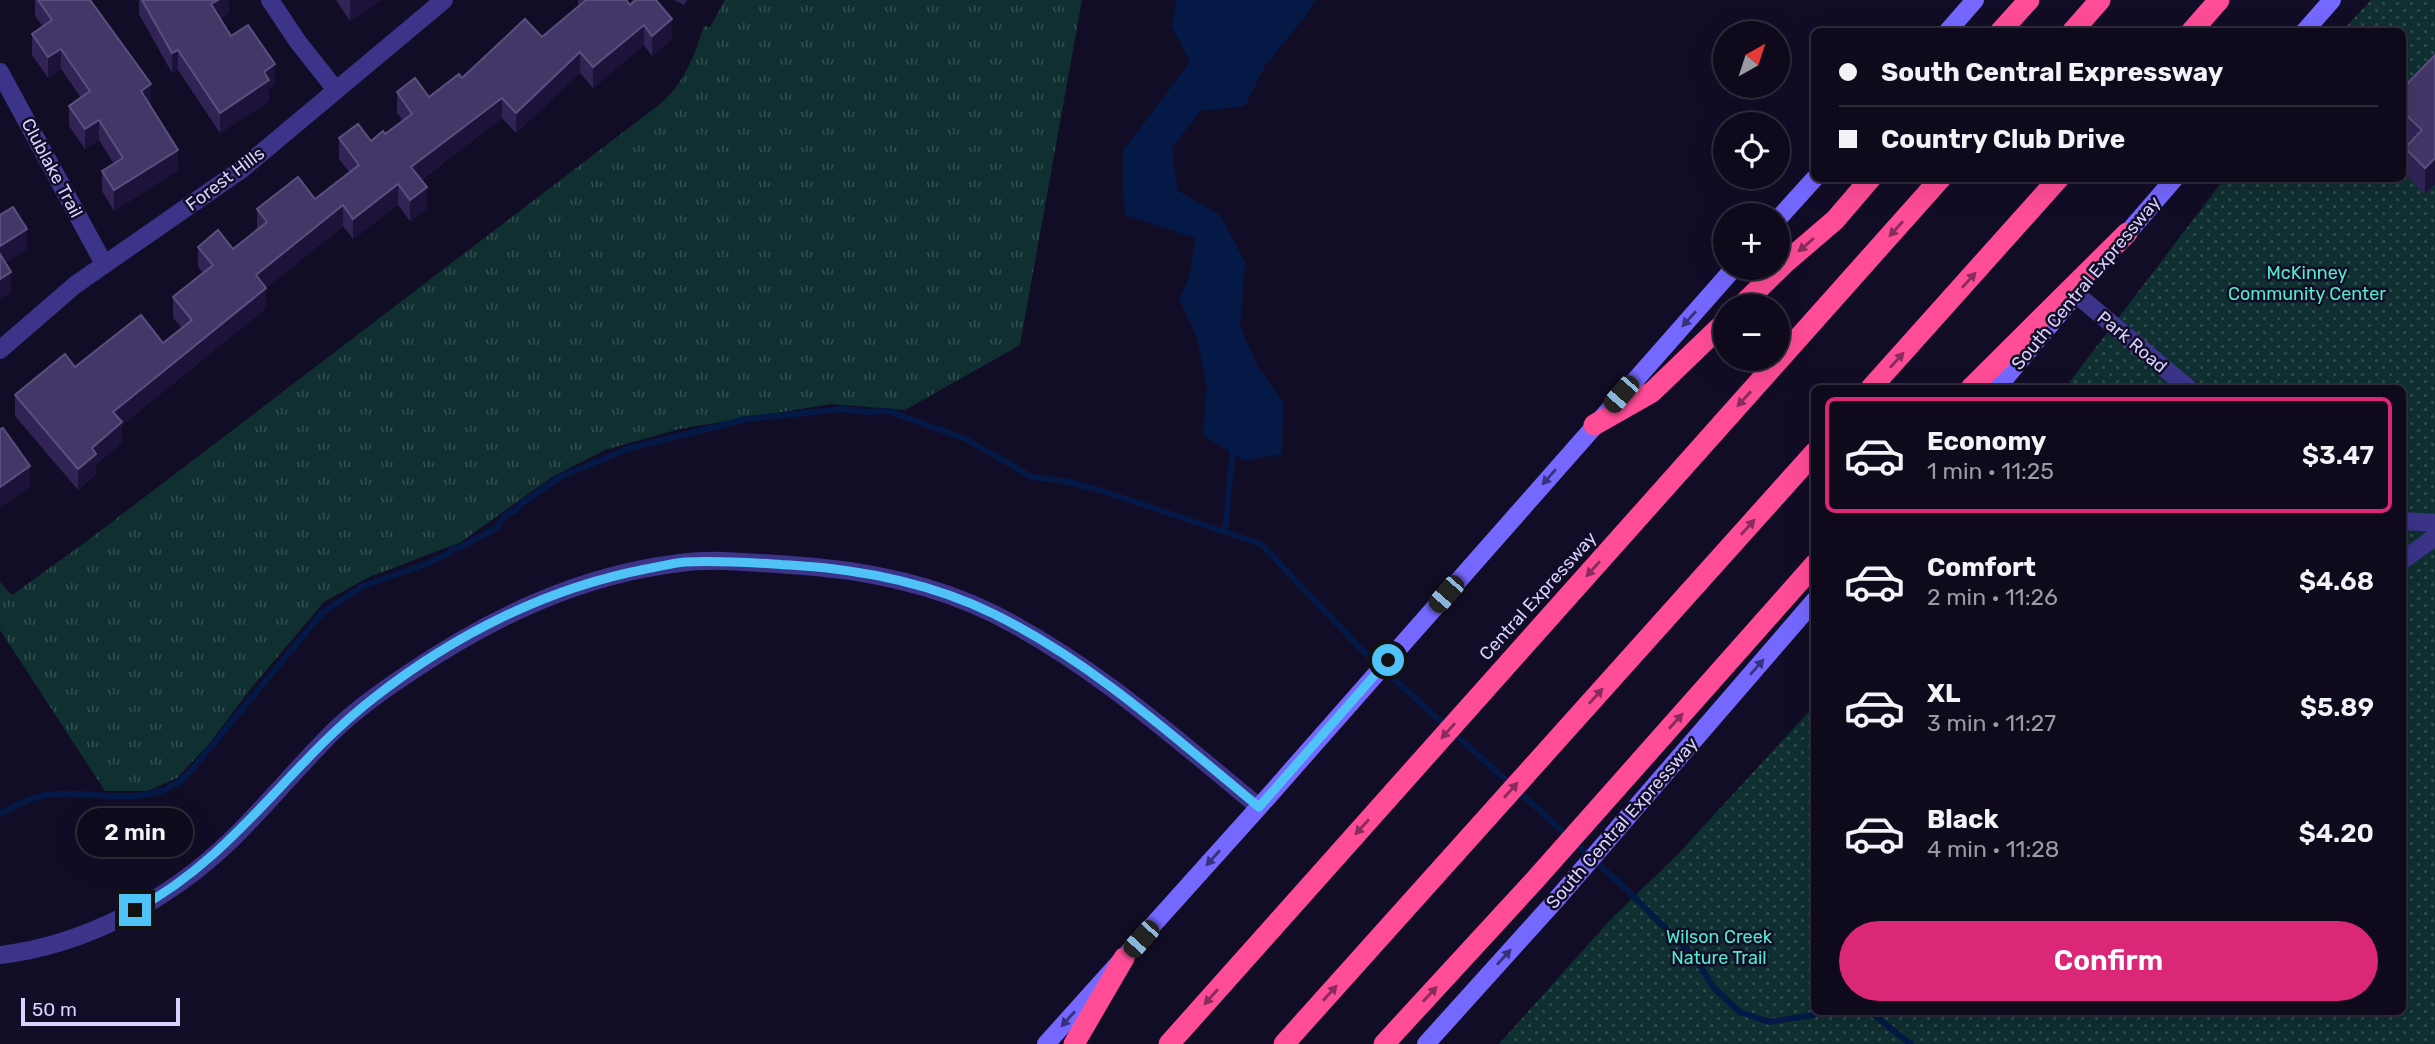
<!DOCTYPE html>
<meta charset="utf-8">
<style>
:root{--surface:#0e0a1c;--page:#1c1829;--text:#f1f3f6;--muted:#9b9aa3;--line:#2e2b3b;--accent:#db2777}
body{margin:0;font-family:Rubik,sans-serif;background:var(--page);color:var(--text);height:100vh;display:flex;flex-direction:column;font-size:26px;white-space:nowrap}
*{box-sizing:border-box;margin:0}
p{font-size:23px;color:var(--muted)}
.icon{flex:none;width:38px;height:38px;fill:none;stroke:currentColor;stroke-width:2;stroke-linecap:round;stroke-linejoin:round}
.map{position:relative;flex:1;overflow:hidden}
.side{position:absolute;left:1811px;top:385px;width:595px;height:630px;display:flex;flex-direction:column;background:var(--surface);border-radius:10px;box-shadow:0 7px 28px #0002,0 0 0 2px var(--line)}
.side>*{flex:none}
.banner{position:absolute;left:1811px;top:28px;width:595px;height:154px;border-radius:10px;box-shadow:0 7px 28px #0002,0 0 0 2px var(--line);display:grid;align-content:center;height:154px;padding:0 28px;background:var(--surface)}
.needle{width:46px;rotate:39deg}
.fabs{position:absolute;left:1713px;top:21px;display:grid;gap:14px}
.fabs a{display:grid;place-items:center;width:77px;height:77px;border-radius:50%;background:var(--surface);box-shadow:0 7px 28px #0002,0 0 0 2px var(--line);font-size:35px}
.scale{position:absolute;left:21px;bottom:18px;width:159px;box-sizing:border-box;padding-left:7px;border:4px solid #d9d1ff;border-top:0;font-size:19px;line-height:24px;white-space:nowrap;color:#d9d1ff;-webkit-text-stroke:5px #120d26;paint-order:stroke}
.end{position:absolute;width:32px;height:32px;margin:-16px;border:9px solid #4fc3f7;background:#111;box-shadow:0 0 0 4px #111}
.from{border-radius:50%}
.bubble{position:absolute;height:49px;border-radius:24px;background:var(--surface);box-shadow:0 7px 28px #0002,0 0 0 2px var(--line);font-size:23px;font-weight:600;line-height:49px;text-align:center}
.car{position:absolute;width:21px;height:42px;margin:-21px -10px;border-radius:9px;box-shadow:0 0 5px 2px #0007;background:linear-gradient(#222 24%,#8ab4d8 0 40%,#222 0 76%,#8ab4d8 0 86%,#222 0)}
.banner b{display:flex;align-items:center;gap:24px;height:66px;font-size:26px}
.banner b+b{border-top:2px solid var(--line)}
.banner i{width:18px;height:18px;background:var(--text)}
ul{padding:12px 0 0;list-style:none}
li{display:flex;align-items:center;gap:21px;height:116px;margin:0 14px 10px;padding:0 14px;border:4px solid transparent;border-radius:10px}
li div{flex:1}
li b{display:block;font-size:26px}
li em{font-style:normal;font-weight:600}
li.selected{border-color:var(--accent)}
li>.icon{width:63px;height:63px;stroke-width:1.5}
.cta{display:flex;gap:14px;margin-top:auto;padding:14px 28px}
.cta a{flex:1;height:80px;border-radius:42px;background:var(--accent);color:#fff;font-size:28px;font-weight:600;line-height:80px;text-align:center}
.map>svg:first-child{display:block}
</style>
<div class="map">
<svg width="2435" height="1044" viewBox="0 0 2435 1044">
<defs>
<pattern id="grass-tufts" width="24" height="20" patternUnits="userSpaceOnUse" patternTransform="scale(1.75)"><rect width="24" height="20" fill="#0f2f30"/><path d="M3 7l-1-3M5 7V3M7 7l1-3M15 17l-1-3M17 17v-4M19 17l1-3" fill="none" stroke="#314c4f"/></pattern>
<pattern id="park-dots" width="8" height="8" patternUnits="userSpaceOnUse" patternTransform="scale(1.75)"><rect width="8" height="8" fill="#0f2f30"/><path d="M2 2h.1M6 6h.1" fill="none" stroke="#314c4f" stroke-width="1.8" stroke-linecap="round"/></pattern>
</defs>
<rect width="100%" height="100%" fill="#120d26"/>
<!-- grass -->
<path fill="url(#grass-tufts)" d="M725,0H1082L1020,345L905,410L831,404L679,429L605,450L552,477L461,542L367,578L324,602L253,686L208,745L177,778L148,791H105L0,630V582L12,595L87,541L664,101C687,77 694,56 704,26L710,27Z"/>
<!-- park -->
<path fill="url(#park-dots)" d="M2371,0H2435V1044H1499L1611,919L1678,854L1815,705V1012H2403V388H2065L2224,179L2403,178V32L2342,31Z"/>
<!-- water -->
<path fill="#051946" d="M1176,0H1315L1307,14L1265,66L1245,106L1200,111L1172,148L1177,190L1220,215L1245,262L1240,326L1257,365L1283,402L1282,454L1244,461L1203,435L1207,385L1197,339L1179,298L1190,277L1195,238L1126,215L1123,193V151L1190,62L1172,26Z"/>
<g fill="none" stroke-linecap="round" stroke-linejoin="round">
<!-- stream -->
<path stroke="#051946" stroke-width="6" d="M1225,532L1233,447
M0,814C15,806 29,798 46,795C85,789 129,805 166,789C174,786 182,779 189,773L323,612L363,586L423,565L448,554L454,548L461,547L496,528L508,513L515,511L521,504L560,477L627,449L747,419L843,409L868,412L888,411L966,439L1032,477L1064,481L1103,491L1261,544L1361,649L1625,888L1693,955L1714,988L1740,1012L1769,1022L1813,1015L1819,1012
M1870,1012L1911,1044"/>
<!-- minor -->
<path stroke="#3c3489" stroke-width="18" d="M270,0L298,42L336,90
M0,72L104,264
M2076,294L2188,388
M0,350L75,285L242,169L444,0
M2403,521L2435,523
M2403,560L2435,537
M0,955C86,945 170,899 231,840C268,804 300,764 337,728C358,708 382,691 406,675C490,618 579,575 680,563C716,558 754,563 790,565C859,569 931,583 994,614C1093,664 1174,737 1259,807"/>
<!-- secondary -->
<path stroke="#7568ff" stroke-width="18" d="M1947,32L1975,0
M2304,32L2332,0
M1778,219L1815,178
M2118,244L2175,178
M1997,388L2071,300
M1046,1044L1259,807L1734,268
M1426,1044L1555,901L1815,600"/>
<!-- motorway -->
<path stroke="#ff4c97" stroke-width="21" d="M2000,32L2029,0
M2072,32L2100,0
M2191,32L2219,0
M1741,306L1786,262L1835,220L1871,178
M1871,388L2059,178
M1971,388L2127,233
M1594,425L1652,392L1726,321
M1074,1044L1124,958
M1169,1044L1941,178
M1284,1044L1815,452
M1384,1044L1534,881L1815,564"/>
</g>
<!-- wall -->
<path fill="#312455" d="M35,0H90L151,105H150L178,170L114,211L102,191V171L114,164L99,140L85,149L69,126V106L81,98L61,69L48,78L32,55V34L43,27L35,16Z
M139,0H229V13L220,19L231,36L275,85L269,89V101L220,133L178,70L172,73L139,14Z
M336,0H381L350,21Z
M578,0H626L630,5L672,39L652,56L644,45L593,88L580,73L516,133L502,118L421,180L427,208L410,221L398,205L353,239L343,226L266,288V308L122,425V443L96,464V474L78,490L15,416V395L75,367L163,343L182,328L173,318V297L203,273L198,267V247L233,249L257,230V209L315,199L350,173L339,159V138L371,141L385,134L403,121L397,113V92L429,97L462,78L542,37L578,7Z
M674,0H687L684,5Z
M2435,55V184L2425,194L2405,174V148L2409,144L2403,137V88Z"/>
<!-- shaded-wall -->
<path fill="#1d133a" d="M218,0H229V13L211,24V4Z
M350,0H381L350,21Z
M672,19V39L652,56V36Z
M644,25V45L593,88V67Z
M61,49V69L48,78V57Z
M178,50V70L172,73V53Z
M580,52V73L516,133V113Z
M275,64V85L269,89V101L220,133V113L264,72Z
M151,84V105L141,111V91Z
M502,98V118L411,187V167Z
M99,120V140L85,149V129Z
M178,150V170L114,211V190Z
M2435,158V184L2425,194V168Z
M398,184V205L353,239V219Z
M427,187V208L410,221V200Z
M343,205V226L256,296V275Z
M27,229V249L0,267V246Z
M11,272V292L0,300V279Z
M266,288V308L122,425V443L96,464V474L78,490V469L113,412Z
M30,466V487L0,508V487Z"/>
<!-- building -->
<path fill="#433767" stroke="#5a4f7f" stroke-width="2" d="M38,0H90L151,84L141,91L178,150L114,190L102,171L123,158L99,120L85,129L69,106L90,91L61,49L48,57L32,34L52,20Z
M142,0H218L211,4L231,36L248,25L275,64L264,72L269,80L220,113L178,50L172,53Z
M586,0H626L630,5L635,0H656L672,19L652,36L644,25L593,67L580,52L516,113L502,98L411,167L427,187L410,200L398,184L353,219L343,205L256,275L266,288L113,412L122,422L92,448L96,454L78,469L15,395L65,354L75,367L141,315L163,343L192,320L173,297L213,265L198,247L218,230L233,249L267,222L257,209L298,177L315,199L359,165L339,138L358,124L371,141L383,131L385,134L412,114L397,92L415,78L429,97L459,74L462,78L525,19L542,37Z
M2435,55V158L2425,168L2405,148L2422,130L2403,112V88Z
M13,207L27,229L0,246V215Z
M0,254L11,272L0,279Z
M3,428L30,466L0,487V429Z"/>
<!-- one-way arrows -->
<defs><path id="oneway-solid" d="M-6-.8H1V-3.2L6.5 0L1 3.2V.8H-6Z" transform="scale(1.75)"/></defs>
<g fill="#882c5e">
<use href="#oneway-solid" transform="translate(1896 229) rotate(132)"/>
<use href="#oneway-solid" transform="translate(1806 245) rotate(139)"/>
<use href="#oneway-solid" transform="translate(1969 280) rotate(-48)"/>
<use href="#oneway-solid" transform="translate(1897 360) rotate(-48)"/>
<use href="#oneway-solid" transform="translate(1744 399) rotate(132)"/>
<use href="#oneway-solid" transform="translate(1748 527) rotate(-48)"/>
<use href="#oneway-solid" transform="translate(1593 569) rotate(132)"/>
<use href="#oneway-solid" transform="translate(1596 696) rotate(-48)"/>
<use href="#oneway-solid" transform="translate(1676 721) rotate(-48)"/>
<use href="#oneway-solid" transform="translate(1448 731) rotate(132)"/>
<use href="#oneway-solid" transform="translate(1511 790) rotate(-48)"/>
<use href="#oneway-solid" transform="translate(1362 827) rotate(132)"/>
<use href="#oneway-solid" transform="translate(1330 993) rotate(-48)"/>
<use href="#oneway-solid" transform="translate(1430 994) rotate(-47)"/>
<use href="#oneway-solid" transform="translate(1211 997) rotate(132)"/>
</g>
<g fill="#3a317d">
<use href="#oneway-solid" transform="translate(1689 319) rotate(132)"/>
<use href="#oneway-solid" transform="translate(1549 477) rotate(131)"/>
<use href="#oneway-solid" transform="translate(1757 667) rotate(-49)"/>
<use href="#oneway-solid" transform="translate(1213 858) rotate(132)"/>
<use href="#oneway-solid" transform="translate(1504 957) rotate(-48)"/>
<use href="#oneway-solid" transform="translate(1068 1019) rotate(132)"/>
</g>
<g fill="none" stroke-linecap="round" stroke-linejoin="round">
<!-- route -->
<path stroke="#4fc3f7" stroke-width="9" d="M135,910C236,856 288,764 375,697C454,635 547,588 646,569C659,567 672,563 685,562C720,560 755,563 790,565C859,569 931,583 994,614C1093,663 1174,737 1259,807L1388,660"/>
</g>
<g text-anchor="middle" stroke-width="5" stroke-linejoin="round" paint-order="stroke">
<!-- street labels -->
<g font-size="18" fill="#d9d1ff" stroke="#120d26">
<text transform="translate(52 168) rotate(62)" y="6">Clublake Trail</text>
<text transform="translate(225 179) rotate(-37)" y="6">Forest Hills</text>
<text transform="translate(2086 283) rotate(-50)" y="6">South Central Expressway</text>
<text transform="translate(2132 342) rotate(40)" y="6">Park Road</text>
<text transform="translate(1538 596) rotate(-48)" y="6">Central Expressway</text>
<text transform="translate(1622 823) rotate(-49)" y="6">South Central Expressway</text>
</g>
<!-- park labels -->
<g font-size="18" fill="#53e9cd" stroke="#120d26">
<text x="2307" y="279">McKinney<tspan x="2307" dy="21">Community Center</tspan></text>
<text x="1719" y="943">Wilson Creek<tspan x="1719" dy="21">Nature Trail</tspan></text>
</g>
</g>
</svg>
<div class="fabs">
<a><svg class="needle" viewBox="-14 -14 28 28"><path d="M0-13l5 13h-10z" fill="#e53935"/><path d="M0 13l5-13h-10z" fill="#9b9aa3"/></svg></a>
<a><svg class="icon" aria-label="locate" viewBox="0 0 24 24"><circle cx="12" cy="12" r="6"/><path d="M12 2v4M12 18v4M2 12h4M18 12h4"/></svg></a>
<a>+</a>
<a>−</a>
</div>
<div class="scale">50 m</div>
<i class="end from" style="left:1388px;top:660px"></i>
<i class="end" style="left:135px;top:910px"></i>
<div class="bubble" style="left:77px;top:808px;width:116px">2 min</div>
<i class="car" style="left:1621px;top:394px;rotate:221deg"></i>
<i class="car" style="left:1446px;top:594px;rotate:221deg"></i>
<i class="car" style="left:1141px;top:939px;rotate:222deg"></i>
<div class="banner">
<b><i class="from"></i>South Central Expressway</b>
<b><i></i>Country Club Drive</b>
</div>
<section class="side">
<ul>
<li class="selected"><svg class="icon" aria-label="car" viewBox="0 0 24 24"><path d="M5 17H2v-5l4-1 3-4h7l3 4 3 1v5h-3M9 17h6M6 11h13"/><circle cx="7" cy="17" r="2"/><circle cx="17" cy="17" r="2"/></svg><div><b>Economy</b><p>1 min · 11:25</p></div><em>$3.47</em></li>
<li><svg class="icon" aria-label="car" viewBox="0 0 24 24"><path d="M5 17H2v-5l4-1 3-4h7l3 4 3 1v5h-3M9 17h6M6 11h13"/><circle cx="7" cy="17" r="2"/><circle cx="17" cy="17" r="2"/></svg><div><b>Comfort</b><p>2 min · 11:26</p></div><em>$4.68</em></li>
<li><svg class="icon" aria-label="car" viewBox="0 0 24 24"><path d="M5 17H2v-5l4-1 3-4h7l3 4 3 1v5h-3M9 17h6M6 11h13"/><circle cx="7" cy="17" r="2"/><circle cx="17" cy="17" r="2"/></svg><div><b>XL</b><p>3 min · 11:27</p></div><em>$5.89</em></li>
<li><svg class="icon" aria-label="car" viewBox="0 0 24 24"><path d="M5 17H2v-5l4-1 3-4h7l3 4 3 1v5h-3M9 17h6M6 11h13"/><circle cx="7" cy="17" r="2"/><circle cx="17" cy="17" r="2"/></svg><div><b>Black</b><p>4 min · 11:28</p></div><em>$4.20</em></li>
</ul>
<div class="cta"><a>Confirm</a></div>
</section>
</div>
